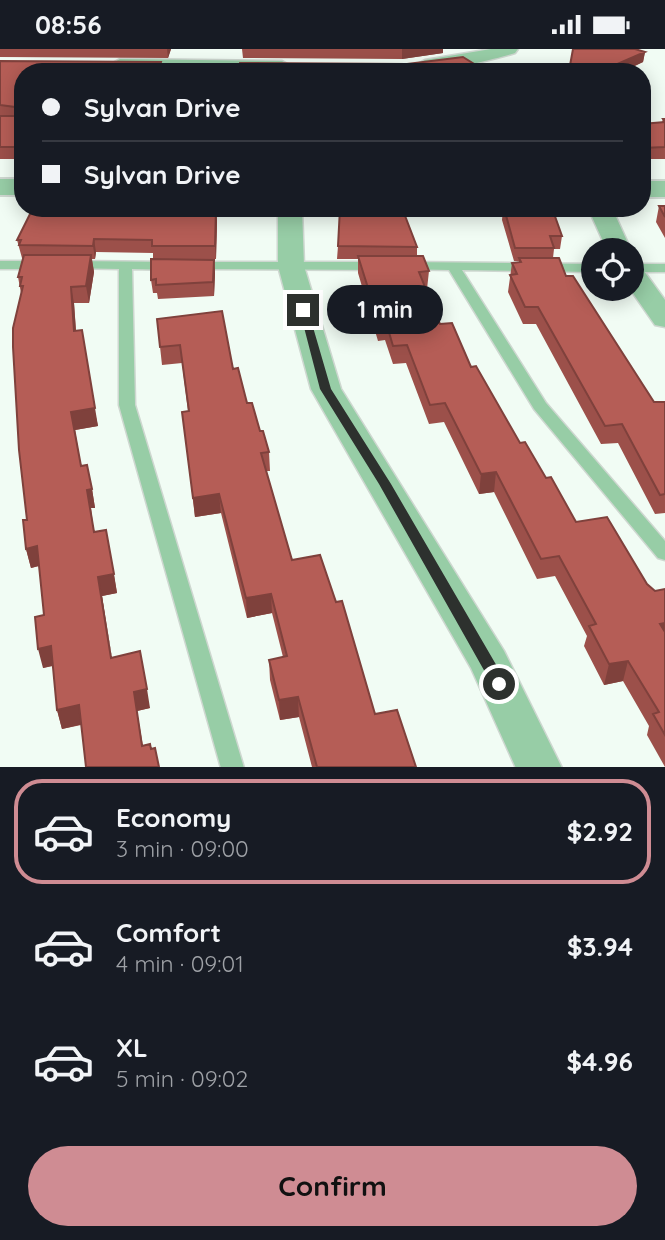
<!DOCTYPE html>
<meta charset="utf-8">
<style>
:root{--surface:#171b24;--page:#242831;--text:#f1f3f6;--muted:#9ea1a6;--line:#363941;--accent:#cf8c93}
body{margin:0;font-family:Quicksand,sans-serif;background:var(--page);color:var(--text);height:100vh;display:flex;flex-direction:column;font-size:26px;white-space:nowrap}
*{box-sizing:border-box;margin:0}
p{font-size:23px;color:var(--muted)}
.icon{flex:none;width:38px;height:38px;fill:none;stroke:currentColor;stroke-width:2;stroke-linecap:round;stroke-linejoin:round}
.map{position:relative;height:718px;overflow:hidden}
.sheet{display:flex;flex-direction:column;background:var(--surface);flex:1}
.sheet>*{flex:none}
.hud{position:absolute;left:14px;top:14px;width:637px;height:154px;border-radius:28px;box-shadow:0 4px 18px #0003;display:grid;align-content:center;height:154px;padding:0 28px;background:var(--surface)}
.fabs{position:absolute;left:581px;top:189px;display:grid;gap:14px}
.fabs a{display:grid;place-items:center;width:63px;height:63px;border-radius:50%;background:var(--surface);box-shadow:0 4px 18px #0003;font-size:35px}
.end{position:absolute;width:32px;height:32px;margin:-16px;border:9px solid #2d312e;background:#fff;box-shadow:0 0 0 4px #fff}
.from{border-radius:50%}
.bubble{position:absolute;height:49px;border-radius:24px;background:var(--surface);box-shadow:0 4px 18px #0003;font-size:23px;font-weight:700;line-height:49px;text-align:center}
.hud b{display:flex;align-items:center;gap:24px;height:66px;font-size:26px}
.hud b+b{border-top:2px solid var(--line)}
.hud i{width:18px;height:18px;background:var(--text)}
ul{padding:12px 0 0;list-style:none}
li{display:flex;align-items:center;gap:21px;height:105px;margin:0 14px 10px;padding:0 14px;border:4px solid transparent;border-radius:28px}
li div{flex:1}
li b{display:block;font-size:26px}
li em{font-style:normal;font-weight:700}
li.on{border-color:var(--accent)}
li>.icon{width:63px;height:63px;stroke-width:1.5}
.action{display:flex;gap:14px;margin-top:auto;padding:14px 28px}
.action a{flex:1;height:80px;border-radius:42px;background:var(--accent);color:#111;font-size:28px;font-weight:700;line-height:80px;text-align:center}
.status{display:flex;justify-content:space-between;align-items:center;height:49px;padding:0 35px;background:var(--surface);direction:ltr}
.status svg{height:19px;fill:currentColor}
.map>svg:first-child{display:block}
</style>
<div class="status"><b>08:56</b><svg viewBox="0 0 49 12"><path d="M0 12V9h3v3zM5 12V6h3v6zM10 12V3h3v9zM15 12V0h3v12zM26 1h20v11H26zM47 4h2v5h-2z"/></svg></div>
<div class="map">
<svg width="665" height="719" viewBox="0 0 665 719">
<rect width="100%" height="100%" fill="#f1fcf4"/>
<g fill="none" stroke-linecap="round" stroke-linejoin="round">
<!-- service casing -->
<g stroke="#ced7d0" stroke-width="3">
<path id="service" d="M0,212H43L49,216L43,220H0Z
M72,212L173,213L179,217L173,221L132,220L135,356L244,719H221L119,356V220L67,219V213Z
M195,213H379L385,217L379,221L190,220V214Z
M405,213L593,215V223L462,221L546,354L665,492V511L658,509L534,360L449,221L400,220V214Z
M632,215H665V223H632Z"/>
</g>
<!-- minor casing -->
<g stroke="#ced7d0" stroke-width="3">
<path id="minor" d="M491,0H518L515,4C497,9 428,29 416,16L425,11Z
M120,10L282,12L291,17L282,22L114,19L111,15Z
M278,159H302L304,217L341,340L504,602L562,719H516L471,619L311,340L278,217Z
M588,159H612L631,201H607Z
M632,216L641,218L665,251V278L655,276L630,240Z"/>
</g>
<!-- tertiary casing -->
<g stroke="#ced7d0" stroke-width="4">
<path id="tertiary" d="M0,130H23V146H0Z
M642,132H665V148H642Z"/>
</g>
<!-- service -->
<use href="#service" fill="#97cda6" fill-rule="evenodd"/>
<!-- minor -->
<use href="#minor" fill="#97cda6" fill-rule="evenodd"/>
<!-- tertiary -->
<use href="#tertiary" fill="#97cda6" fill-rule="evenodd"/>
</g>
<!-- wall -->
<path fill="#9c504a" d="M0,0H171L168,9L0,8Z
M242,0H443V4L402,10L243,9Z
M645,3L643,13L622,23H569Z
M0,12L23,23V110H0Z
M663,70H665V110H642V75L662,73Z
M659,157H665V189L656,173Z
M33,159H124V162L217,171L216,210H153V204L96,203L95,210H92L94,223L89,254H74L76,281L98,377L75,381L81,417L92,440L95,459H91L94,483L106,481L117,544L102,547L111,609L150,659L137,662L143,697L151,700L159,718L81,676L62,680L57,661L53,617L43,619L44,566L39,517L31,519L26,500L27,471L21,244L18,228L23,209H22L17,191Z
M503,159L562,187L560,200H554L553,209L654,353H665V464L655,465L618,394L601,395L536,275H523L508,243L512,214L519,213V212H514L502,171Z
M338,197L417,198V207L429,222L427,240H426L440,275L471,318L520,394L546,429L576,473L655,542L665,540V718L647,686L649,677L623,632L604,636L584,597L587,587L555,527L537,530L494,443L479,445L444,373L429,375L406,314L393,315L385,291L378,292L358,224V210H337Z
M214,211L215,224L214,247L158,250L157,244H153L151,231Z
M157,270L233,320L269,403L270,422H266L292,511L375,665L416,718H312L299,668L280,671L270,631L269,611L283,608L272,564L247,569L221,464L195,468L182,363L188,362L182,314L162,316Z"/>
<!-- shaded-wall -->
<path fill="#7f413c" d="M167,0H171L168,9Z
M402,0H443V4L402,10Z
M645,3L643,13L622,23H599Z
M161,13L162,23H158Z
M584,18V23H569V22Z
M216,159L217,171L216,210L215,197Z
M94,190L96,203L95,210L93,197Z
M91,206L94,223L89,254L86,237Z
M214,211L215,224L214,247L213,233Z
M71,238L74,254L77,299L74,282Z
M95,359L98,377L75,381L71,363Z
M496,423L494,443L479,445L481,425Z
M92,440L95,459H91L87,441Z
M219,445L221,464L195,468L193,449Z
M37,497L42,516L31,519L26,500Z
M114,525L117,544L102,547L115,628L98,528Z
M271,545L272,564L247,569L246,549Z
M665,567V591L660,575Z
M51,597L55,616L43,619L38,600Z
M628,612L623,632L604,636L609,615Z
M147,640L150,659L137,662L134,643Z
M298,648L299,668L280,671L279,651Z
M79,656L83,675L62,680L57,661Z"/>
<!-- building -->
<path fill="#b55d56" stroke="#7f413c" stroke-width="2" d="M573,0H635L645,3L599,23L584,18L569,22Z
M463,8L474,15L476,23H238L240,14L407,15Z
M0,12L161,13L158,23H23V59L0,56Z
M23,61V98H0V67H21Z
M663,70H665V98L642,99V75L665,73Z
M659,157H665V168Z
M33,159H122V162H178V159H216L215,197H152V191L94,190L93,197L19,196L21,191H17Z
M340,159H402L417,198L338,197Z
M504,159L534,161L538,159H552L562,187H550L554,199H515Z
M24,206H91L86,237L71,238L74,282L82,281L95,359L71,363L81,417L87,416L92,440L87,441L94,483L106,481L114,525L98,528L111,609L140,602L147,640L134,643L142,697L150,695L151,700L155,699L159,718H86L79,656L57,661L51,597L38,600L35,568L44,566L37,497L26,500L23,471H27L19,401L13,298V279L23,237H20L22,228H18Z
M358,207H423L429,222L419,223L440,275L452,274L471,318L476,317L520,394L525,393L546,429L551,428L576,473L607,468L647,535L655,542L665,540V574L660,575L665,583V686L653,665L659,663L628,612L609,615L589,577L596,575L559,507L541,510L496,423L481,425L445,354L430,356L407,296L393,297L386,273L379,274Z
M519,209H559L566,227H573L654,353H665V445L660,446L622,375L605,377L538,258H525L510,226L517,225L512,214L521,213Z
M151,210L214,211L213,233L156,236V230L151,231Z
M222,262L233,320L238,319L247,354H252L260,382H263L269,403L261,404L292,511L320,506L336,553L342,552L375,665L397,661L416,718H317L298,648L279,651L269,611L287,607L271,545L246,549L219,445L193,449L182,363L189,362L180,296L160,298L157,270Z"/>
<!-- route -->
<path fill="#2d312e" d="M299,259L308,261L331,340L391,435L505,631V639H494L379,435L320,340Z"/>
</svg>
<div class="fabs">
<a><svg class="icon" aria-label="locate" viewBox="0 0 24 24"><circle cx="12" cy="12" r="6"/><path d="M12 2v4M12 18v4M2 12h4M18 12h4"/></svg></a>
</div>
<i class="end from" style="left:499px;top:635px"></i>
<i class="end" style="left:303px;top:261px"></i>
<div class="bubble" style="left:327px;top:236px;width:116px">1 min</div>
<div class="hud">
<b><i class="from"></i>Sylvan Drive</b>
<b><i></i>Sylvan Drive</b>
</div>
</div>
<section class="sheet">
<ul>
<li class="on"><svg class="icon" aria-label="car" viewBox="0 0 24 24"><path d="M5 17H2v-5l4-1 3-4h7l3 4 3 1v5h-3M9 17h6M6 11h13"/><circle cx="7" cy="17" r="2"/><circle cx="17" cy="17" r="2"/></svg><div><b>Economy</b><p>3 min · 09:00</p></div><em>$2.92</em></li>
<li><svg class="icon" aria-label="car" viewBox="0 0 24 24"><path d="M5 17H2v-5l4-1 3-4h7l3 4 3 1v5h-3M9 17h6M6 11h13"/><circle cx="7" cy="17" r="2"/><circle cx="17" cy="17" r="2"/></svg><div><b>Comfort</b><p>4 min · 09:01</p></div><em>$3.94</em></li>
<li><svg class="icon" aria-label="car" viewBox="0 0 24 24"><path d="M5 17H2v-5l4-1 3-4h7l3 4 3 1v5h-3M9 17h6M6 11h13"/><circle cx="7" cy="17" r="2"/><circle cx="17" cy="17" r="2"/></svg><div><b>XL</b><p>5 min · 09:02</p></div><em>$4.96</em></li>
</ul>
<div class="action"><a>Confirm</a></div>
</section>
